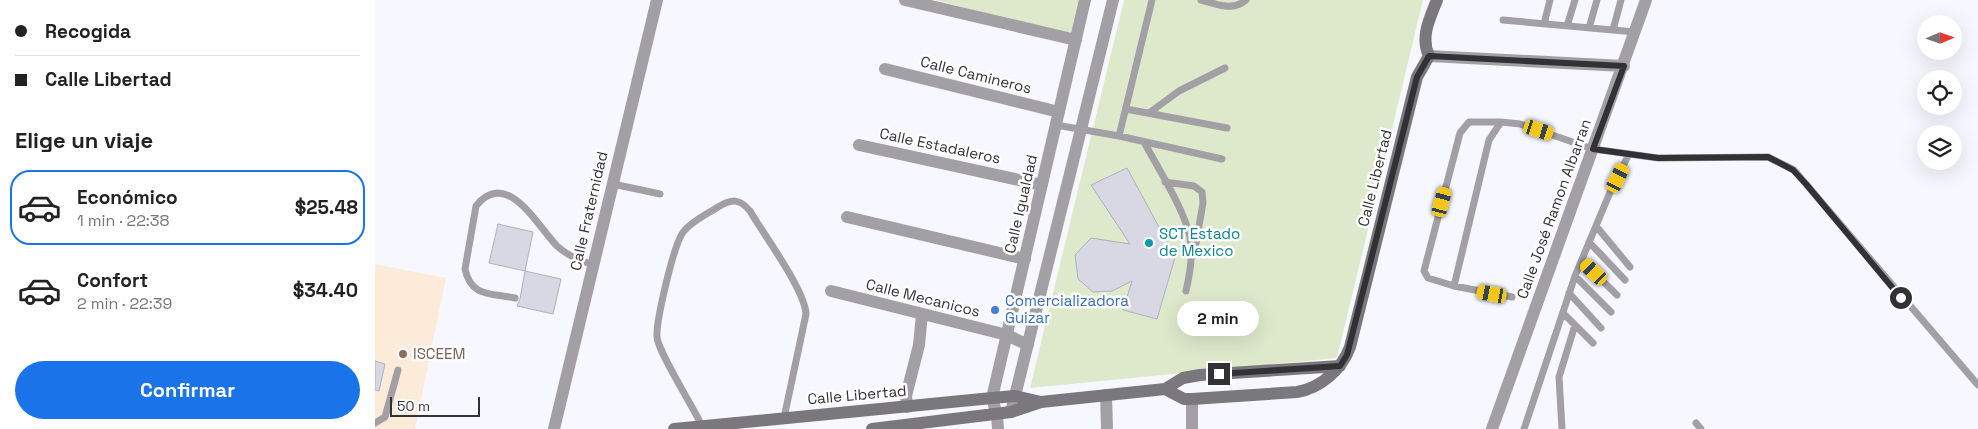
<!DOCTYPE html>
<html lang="es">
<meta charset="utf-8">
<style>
:root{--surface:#fff;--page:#f6f6f6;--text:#222;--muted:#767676;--line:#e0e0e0;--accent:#1a73e8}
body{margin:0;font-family:"Space Grotesk",sans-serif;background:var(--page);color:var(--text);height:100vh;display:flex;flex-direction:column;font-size:19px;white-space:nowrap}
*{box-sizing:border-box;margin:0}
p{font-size:16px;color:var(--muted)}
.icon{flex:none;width:28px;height:28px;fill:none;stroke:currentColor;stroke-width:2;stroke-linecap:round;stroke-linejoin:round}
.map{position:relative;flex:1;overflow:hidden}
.details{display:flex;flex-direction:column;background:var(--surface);width:375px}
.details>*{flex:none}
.top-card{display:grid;align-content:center;height:110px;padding:0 15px;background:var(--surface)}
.needle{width:32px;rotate:88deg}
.fabs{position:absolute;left:1542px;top:15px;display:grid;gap:10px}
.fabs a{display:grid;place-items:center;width:45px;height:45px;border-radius:50%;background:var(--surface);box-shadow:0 5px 20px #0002;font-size:25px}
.scale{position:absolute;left:15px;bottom:12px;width:90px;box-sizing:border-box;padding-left:5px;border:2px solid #323236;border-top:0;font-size:14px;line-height:18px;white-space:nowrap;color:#323236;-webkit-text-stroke:4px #fff;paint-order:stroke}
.end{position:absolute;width:22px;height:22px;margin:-11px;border:6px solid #323236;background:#fff;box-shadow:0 0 0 2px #fff}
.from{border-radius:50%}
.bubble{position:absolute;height:35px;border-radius:18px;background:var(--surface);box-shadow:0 5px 20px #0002;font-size:16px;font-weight:700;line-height:35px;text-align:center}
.car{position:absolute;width:15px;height:30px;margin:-15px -8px;border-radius:6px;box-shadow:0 0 4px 1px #0007;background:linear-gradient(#f5c518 24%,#345 0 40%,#f5c518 0 76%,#345 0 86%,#f5c518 0)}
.top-card b{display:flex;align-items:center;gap:18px;height:48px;font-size:19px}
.top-card b+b{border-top:1px solid var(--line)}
.top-card i{width:12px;height:12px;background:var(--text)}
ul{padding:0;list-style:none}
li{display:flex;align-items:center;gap:15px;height:75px;margin:0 10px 8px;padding:0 5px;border:2px solid transparent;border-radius:20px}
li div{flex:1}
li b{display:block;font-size:19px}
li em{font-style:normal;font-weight:700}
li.selected{border-color:var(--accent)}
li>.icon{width:45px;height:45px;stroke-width:1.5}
h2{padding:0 15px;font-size:22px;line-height:60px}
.cta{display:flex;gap:10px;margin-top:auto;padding:10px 15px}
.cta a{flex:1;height:58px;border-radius:30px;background:var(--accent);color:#fff;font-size:20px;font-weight:700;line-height:58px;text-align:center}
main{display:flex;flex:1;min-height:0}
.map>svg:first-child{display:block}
</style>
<main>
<section class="details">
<div class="top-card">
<b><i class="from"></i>Recogida</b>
<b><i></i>Calle Libertad</b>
</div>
<h2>Elige un viaje</h2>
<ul>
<li class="selected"><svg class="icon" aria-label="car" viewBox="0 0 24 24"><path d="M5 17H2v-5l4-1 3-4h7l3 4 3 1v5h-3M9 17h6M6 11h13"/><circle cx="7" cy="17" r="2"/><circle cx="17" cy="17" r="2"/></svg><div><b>Económico</b><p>1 min · 22:38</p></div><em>$25.48</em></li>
<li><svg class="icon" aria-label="car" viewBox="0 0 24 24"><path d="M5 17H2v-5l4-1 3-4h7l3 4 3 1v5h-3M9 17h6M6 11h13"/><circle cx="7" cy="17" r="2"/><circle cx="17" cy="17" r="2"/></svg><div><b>Confort</b><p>2 min · 22:39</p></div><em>$34.40</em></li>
</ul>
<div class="cta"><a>Confirmar</a></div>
</section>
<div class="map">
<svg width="1603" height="429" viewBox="0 0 1603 429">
<rect width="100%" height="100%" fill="#f7f8ff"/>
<!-- education -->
<path fill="#fdebda" d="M0,264L71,278L40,429H0Z"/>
<!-- green -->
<path fill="#dee9cb" d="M560,0H710L701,37Z
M749,0H1048L962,358L655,388Z"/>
<!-- building -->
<path fill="#d7d8e3" stroke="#b0b0bc" d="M752,168L791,240L801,254L782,319L748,310L757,281L737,291L718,292L703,279L700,255L716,238L755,244L716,185Z
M123,224L158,232L150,271L114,263Z
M150,271L186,279L178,314L142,306L145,299Z
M0,361L10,364L4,391L0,390Z"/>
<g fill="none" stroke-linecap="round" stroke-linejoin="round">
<!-- service -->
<path stroke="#a3a0a5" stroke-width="7" d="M826,0C842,4 857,12 871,0
M1128,20L1260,32
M1169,24L1175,0
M1192,26L1200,0
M1214,28L1222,0
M1238,30L1246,0
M751,109L852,128
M774,113L804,91L850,68
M1126,122H1094L1085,133L1049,271L1053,278L1079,286L1137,297
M681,125L744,136L847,159
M744,136L777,0
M769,142C783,168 809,209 815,237C818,256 815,273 811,291
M790,182L819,186L827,192L828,203L819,255
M238,184L285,194
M1221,226L1255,267
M1214,242L1250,280
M1207,261L1242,295
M1200,276L1236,312
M1079,286L1114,140L1126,122L1145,124L1218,149L1254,154
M1194,293L1226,328
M140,298C115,293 96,297 90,269L101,206C132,167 163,227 182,246C193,256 205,261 219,265
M1188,313L1218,343
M0,423L10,417L23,370
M1321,423L1326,429
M327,426C319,408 283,352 282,337C281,321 299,242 309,231C317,221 332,214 343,207C357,199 364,198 375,211C389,235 430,290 431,314L409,418
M1149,429L1200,276L1236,190L1254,154L1283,158L1393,157L1419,170L1603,385
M1187,429L1184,377L1200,325"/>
<!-- minor -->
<path stroke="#a3a0a5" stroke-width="12" d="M530,0L701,40
M1054,56L1249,66
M510,69L684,112
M484,145L667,185
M472,217L650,259
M456,291L632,335L653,345
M731,395L732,429
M817,399V429
M532,407L531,396L544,345L547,314
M636,412L738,0
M623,429L622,415L617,398L710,0
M1117,429L1271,0"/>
<!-- tertiary -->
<path stroke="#a3a0a5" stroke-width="12" d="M179,429L282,0"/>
<!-- secondary -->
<path stroke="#7a777d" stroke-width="12" d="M790,389L809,399H817L922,392C946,388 967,369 975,347L1042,77L1054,56C1045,37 1055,18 1062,0
M299,429L617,398L640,396L666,402
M497,429L636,412L666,402L790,389L808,378L825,375L965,366"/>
</g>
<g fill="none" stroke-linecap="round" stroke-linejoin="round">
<!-- route -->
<path stroke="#323236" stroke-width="6" d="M844,374L965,366L972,355L1042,77L1054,56L1249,66L1218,149L1283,158L1393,157L1418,170L1431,184L1526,298"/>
</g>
<!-- markers -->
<circle fill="#0f9aa8" stroke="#fff" stroke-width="2" cx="774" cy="243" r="5"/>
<circle fill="#3f7fe0" stroke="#fff" stroke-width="2" cx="620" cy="310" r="5"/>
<circle fill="#8d6e63" stroke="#fff" stroke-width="2" cx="28" cy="354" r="5"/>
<g text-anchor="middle" stroke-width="5" stroke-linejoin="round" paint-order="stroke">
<!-- street labels -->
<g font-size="15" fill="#323236" stroke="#fff">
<text transform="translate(601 75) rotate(14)" y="5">Calle Camineros</text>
<text transform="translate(565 146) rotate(12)" y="5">Calle Estadaleros</text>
<text transform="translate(1000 178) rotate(-76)" y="5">Calle Libertad</text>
<text transform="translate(646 204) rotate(-77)" y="5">Calle Igualdad</text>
<text transform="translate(1179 209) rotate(-70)" y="5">Calle José Ramon Albarran</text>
<text transform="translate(214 211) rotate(-77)" y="5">Calle Fraternidad</text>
<text transform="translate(548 298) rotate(14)" y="5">Calle Mecanicos</text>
<text transform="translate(482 395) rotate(-5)" y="5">Calle Libertad</text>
</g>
<!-- culture labels -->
<g font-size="15" fill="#0d838f" stroke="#fff" text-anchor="start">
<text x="784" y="239">SCT Estado<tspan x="784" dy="17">de Mexico</tspan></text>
</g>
<!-- shop labels -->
<g font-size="15" fill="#366cbe" stroke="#fff" text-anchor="start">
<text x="630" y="306">Comercializadora<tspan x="630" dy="17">Guizar</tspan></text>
</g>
<!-- education labels -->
<g font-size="15" fill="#785e54" stroke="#fff" text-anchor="start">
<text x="38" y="359">ISCEEM</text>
</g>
</g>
</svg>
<div class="fabs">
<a><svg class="needle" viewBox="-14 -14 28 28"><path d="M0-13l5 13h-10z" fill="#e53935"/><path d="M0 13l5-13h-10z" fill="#767676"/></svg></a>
<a><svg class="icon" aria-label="locate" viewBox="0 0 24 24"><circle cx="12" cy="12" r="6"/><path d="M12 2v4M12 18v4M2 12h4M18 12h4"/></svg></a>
<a><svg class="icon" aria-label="layers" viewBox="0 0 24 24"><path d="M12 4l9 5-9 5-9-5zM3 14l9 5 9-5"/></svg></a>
</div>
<div class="scale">50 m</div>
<i class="end from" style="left:1526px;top:298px"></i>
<i class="end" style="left:844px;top:374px"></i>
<div class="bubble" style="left:802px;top:301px;width:82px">2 min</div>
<i class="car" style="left:1164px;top:130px;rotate:108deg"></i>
<i class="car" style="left:1243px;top:178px;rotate:26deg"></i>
<i class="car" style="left:1067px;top:202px;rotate:15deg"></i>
<i class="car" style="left:1219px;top:272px;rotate:313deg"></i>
<i class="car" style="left:1117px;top:294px;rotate:281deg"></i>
</div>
</main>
